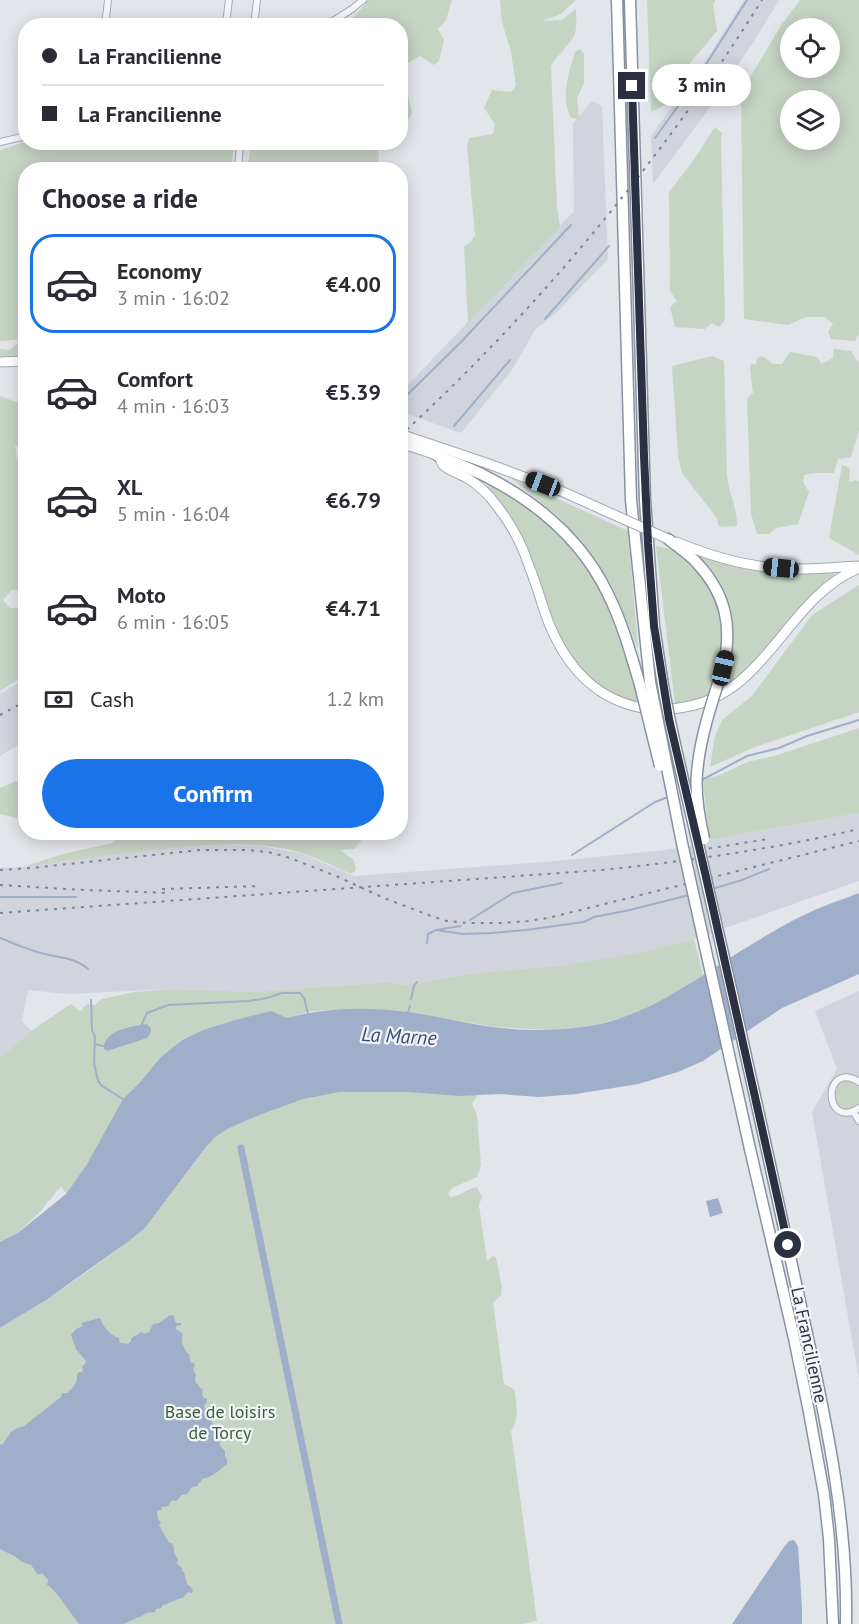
<!DOCTYPE html>
<meta charset="utf-8">
<style>
:root{--surface:#fff;--page:#f2f2f3;--text:#2b2b33;--muted:#7c7c81;--line:#e1e1e2;--accent:#1a73e8}
body{margin:0;font-family:"PT Sans",sans-serif;background:var(--page);color:var(--text);height:100vh;display:flex;flex-direction:column;font-size:22px;white-space:nowrap}
*{box-sizing:border-box;margin:0}
p{font-size:20px;color:var(--muted)}
.icon{flex:none;width:33px;height:33px;fill:none;stroke:currentColor;stroke-width:2;stroke-linecap:round;stroke-linejoin:round}
.map{position:relative;flex:1;overflow:hidden}
.side{position:absolute;left:18px;top:162px;width:390px;height:678px;display:flex;flex-direction:column;background:var(--surface);border-radius:24px;box-shadow:0 3px 15px #0003}
.side>*{flex:none}
.hud{position:absolute;left:18px;top:18px;width:390px;height:132px;border-radius:24px;box-shadow:0 3px 15px #0003;display:grid;align-content:center;height:132px;padding:0 24px;background:var(--surface)}
.tools{position:absolute;left:780px;top:18px;display:grid;gap:12px}
.tools a{display:grid;place-items:center;width:60px;height:60px;border-radius:50%;background:var(--surface);box-shadow:0 3px 15px #0003;font-size:30px}
.end{position:absolute;width:27px;height:27px;margin:-14px;border:8px solid #2b3142;background:#fff;box-shadow:0 0 0 3px #fff}
.from{border-radius:50%}
.bubble{position:absolute;height:42px;border-radius:21px;background:var(--surface);box-shadow:0 3px 15px #0003;font-size:20px;font-weight:600;line-height:42px;text-align:center}
.car{position:absolute;width:18px;height:36px;margin:-18px -9px;border-radius:8px;box-shadow:0 0 4px 2px #0007;background:linear-gradient(#222 24%,#8ab4d8 0 40%,#222 0 76%,#8ab4d8 0 86%,#222 0)}
.hud b{display:flex;align-items:center;gap:21px;height:57px;font-size:22px}
.hud b+b{border-top:2px solid var(--line)}
.hud i{width:15px;height:15px;background:var(--text)}
ul{padding:0;list-style:none}
li{display:flex;align-items:center;gap:18px;height:99px;margin:0 12px 9px;padding:0 12px;border:3px solid transparent;border-radius:24px}
li div{flex:1}
li b{display:block;font-size:22px}
li em{font-style:normal;font-weight:600}
li.active{border-color:var(--accent)}
li>.icon{width:54px;height:54px;stroke-width:1.5}
h2{padding:0 24px;font-size:27px;line-height:72px}
.pay{display:flex;align-items:center;gap:15px;height:66px;padding:0 24px;font-size:22px}
.pay p{margin-inline-start:auto}
.action{display:flex;gap:12px;margin-top:auto;padding:12px 24px}
.action a{flex:1;height:69px;border-radius:36px;background:var(--accent);color:#fff;font-size:24px;font-weight:600;line-height:69px;text-align:center}
.map>svg:first-child{display:block}
</style>
<div class="map">
<svg width="859" height="1624" viewBox="0 0 859 1624">
<rect width="100%" height="100%" fill="#e2e5ea"/>
<!-- built -->
<path fill="#d1d4dc" d="M744,0H779L752,44L702,118L653,184L651,136L709,56Z
M592,101L602,106L608,259L557,312L535,330L512,370L461,433L401,412V392L574,211L573,123Z
M25,679V741L0,756V694Z
M859,813V881L694,939L646,951L591,962L532,970L469,974L404,985L389,982L254,992L172,989L67,994L28,990L22,1021L31,1031L0,1058V868L23,867L110,854L179,847L217,845L261,846L303,854L354,876L545,862L657,851L687,847L709,840Z
M859,991V1379L812,1112L837,1069L815,1011Z"/>
<!-- green -->
<path fill="#c6d4c4" fill-rule="evenodd" d="M368,0H452L446,20L438,29L444,40L439,61L434,65L420,56L406,64L405,79L412,114L406,121L401,122L400,26L341,25L357,14Z
M500,0H576L561,14L542,21L562,20L576,9C576,18 578,29 573,38C567,48 557,55 551,66L557,208L560,227L468,323L464,246L471,242L475,235L467,145L469,138L493,134L495,124L484,108L492,90L511,92L516,86L511,52L502,22Z
M647,0H715L713,5L717,31L690,63L667,104L651,112Z
M800,0H859V333L855,341L831,339L828,332L833,324L825,317H806L788,325L744,319L741,100L746,84L782,24ZM790,28H830V68H790ZM790,100H830V140H790Z
M580,49L584,54V83L577,98L579,119L571,118C560,98 569,72 575,52Z
M715,127L722,133L721,140L725,320L719,327L712,323L705,329L675,327L670,307L677,301L670,291L669,192L693,161Z
M25,142H26L234,143L231,169L26,170L25,339L0,341V150Z
M252,142L378,143L379,169H247Z
M16,344L25,347V357L0,358V349L10,350Z
M834,349L851,351L859,363V430L851,457L838,459L834,473H815L804,475L803,482L809,492L798,524L776,528L769,534H757L751,514L747,399L753,393L750,368L751,364H756L757,358L762,356L773,364H782L790,352L817,357L822,364L833,358Z
M712,356L724,361L727,475C729,494 737,507 737,526L719,527L717,518L682,473L678,457L672,366Z
M0,396L25,405V448L15,445L17,459L25,463V589L12,590L3,600L10,608H25L26,675L0,691Z
M842,465L850,468L849,482L856,480L859,482V555L829,538Z
M509,477L628,531L638,649L613,588L592,554L558,516Z
M487,482L522,502L555,528L581,556L600,584L627,653L642,706L622,698L600,687L580,667L563,644L549,609L529,554L487,488Z
M656,546L670,549L687,559L704,578L719,601L723,634L721,658L708,695L702,700L675,704Z
M693,551L743,568L768,572L833,573L836,575L812,594L758,661L722,690C736,652 740,615 718,579C712,569 701,560 693,551Z
M859,585V712L755,747L710,767L715,736L722,720L752,696L812,615Z
M859,728V813L709,840L703,780L722,774L747,762L774,756Z
M16,781L26,784L25,813L17,818L0,814V788Z
M358,832L361,841L354,849L340,850L354,860L356,870L351,874C335,867 320,859 304,854C260,839 200,845 154,850C110,854 66,861 23,867L63,854L113,843L120,833Z
M694,939L703,975L672,995L632,1015L587,1027L552,1030L495,1027L400,1011L369,1009L324,1010L307,1012L287,1018L235,1020L203,1030L181,1040L123,1099L87,1164L66,1194L61,1186L40,1212L19,1232L0,1242V1058L31,1031L71,1004L80,1011L87,1004L95,1005L102,999L134,992L172,989L254,992L389,982L404,985L469,974L561,966L646,951Z
M835 1095a13 13 0 1 1 26 0a13 13 0 1 1-26 0Z
M355,1091L477,1092V1096L472,1103L477,1116L481,1165L477,1177L452,1188L448,1193L450,1197C460,1197 468,1188 477,1187L482,1197L479,1205L487,1261L493,1256L496,1258L502,1287L501,1296L493,1302L504,1384L514,1389C517,1401 519,1421 511,1431L537,1621L522,1624H0V1328C50,1298 100,1265 145,1228L220,1129L311,1093Z"/>
<!-- water -->
<path fill="#9fafc9" d="M859,893V974L782,1008L703,1061L678,1072L638,1084L576,1094L539,1097L499,1094L460,1096L408,1092H339L303,1099L259,1115L229,1128L215,1137L206,1147L145,1228L129,1241L46,1300L0,1328V1242L19,1232L66,1194L87,1164L123,1099L141,1081L161,1057L182,1040L203,1030L235,1020L271,1011L287,1018C323,1008 362,1007 399,1011C431,1014 461,1023 493,1027C523,1031 554,1031 583,1027C646,1019 696,978 749,946C767,935 785,924 804,915C822,906 841,900 859,893Z
M147,1024L151,1028V1032L147,1038L107,1051L104,1049C103,1030 133,1026 147,1024Z
M718,1198L723,1213L710,1217L706,1201Z
M170,1315L174,1316L175,1321L177,1323H181V1325L176,1326V1329L183,1334C180,1340 184,1351 190,1355L189,1357L191,1362L194,1363L195,1366L193,1370L196,1375L195,1381L200,1388L203,1389L202,1394L203,1397L207,1399V1403L205,1404L204,1407L206,1409H210L209,1414L212,1415L210,1417C213,1426 218,1432 218,1442H220V1446L225,1451V1456L227,1459V1464C220,1470 211,1478 202,1479L200,1483H198V1486L192,1487L187,1494L182,1495L176,1501L172,1500L168,1506L162,1507L161,1510L157,1511L158,1519L161,1523L159,1525C163,1533 165,1537 170,1543H172L174,1548V1553L178,1560L177,1564L182,1568V1571L184,1572L187,1584L191,1587L193,1591L191,1593L188,1592L183,1598C178,1598 169,1604 163,1605L161,1608L156,1609L155,1612L146,1613L142,1616L123,1624H79C72,1616 56,1589 47,1585L48,1580L42,1573L38,1575L31,1565L22,1562L16,1557L0,1549V1444L2,1445L11,1432L15,1429L24,1426L61,1397L62,1393H67C70,1390 75,1386 76,1382C78,1377 75,1376 79,1372H82L83,1369L82,1366L85,1364L86,1361L76,1349L71,1335L76,1329L83,1326L81,1323L100,1318C103,1327 110,1335 119,1338L120,1343L128,1344L131,1341V1338L142,1332L144,1334L149,1332L153,1324L159,1323Z
M794,1540L798,1546L802,1608V1624H732L784,1547L789,1541Z"/>
<g fill="none" stroke-linecap="round" stroke-linejoin="round">
<!-- stream -->
<path stroke="#9fafc9" stroke-width="2" d="M655,138L689,91L747,0
M545,319L609,246
M400,402L461,342L571,225
M454,426L510,360
M700,781L747,756L779,748L807,736L859,720
M572,855L655,802L668,797
M712,889L742,880L769,869
M0,897H76
M470,920L513,893L562,883
M436,930L463,934L491,933L526,930L584,922L594,917L630,910L689,895
M0,938C12,943 25,948 37,952C55,958 74,956 88,969
M427,943L428,934L436,930L461,926
M411,999L414,986L417,982
M91,1000L92,1030L95,1037L94,1063L98,1081L102,1086L123,1099
M407,1015L410,1006
M141,1026L147,1013L168,1005L249,1001L267,998L282,993H300L304,998L308,1014
M95,1044L103,1046"/>
<!-- canal -->
<path stroke="#9fafc9" stroke-width="7" d="M241,1148L339,1624"/>
<!-- minor casing -->
<g stroke="#a7abb4" stroke-width="8">
<path id="minor" d="M226,23L229,0
M105,26L108,0
M254,26L257,0
M325,26L352,9L363,0
M0,142L26,136
M238,170L240,142
M859,1082C822,1059 823,1131 859,1108
M853,1111L859,1121"/>
</g>
<!-- primary casing -->
<g stroke="#a2a8b6" stroke-width="11">
<path id="primary" d="M0,362L26,361
M400,434L489,464L561,491
M400,443C408,446 434,453 439,457C441,459 441,463 443,465C450,471 460,474 467,478C479,485 489,495 497,506C511,524 522,544 529,566C537,585 542,606 550,626C571,675 604,706 658,710C669,710 680,708 690,706C768,690 788,597 859,568
M676,542C718,559 759,570 805,569C822,569 839,567 857,566"/>
</g>
<!-- motorway casing -->
<g stroke="#8a91a1" stroke-width="13">
<path id="motorway" d="M617,0L631,500L650,682
M630,0L645,500L654,626L662,679
M438,456C455,463 473,469 489,478C539,504 583,542 608,594C622,622 631,654 640,685
M668,539C678,547 689,554 697,563C726,594 733,627 723,668
M766,1146C780,1209 793,1272 807,1334C828,1429 848,1526 846,1624
M750,1149L794,1338L809,1412L824,1494L829,1539L833,1624"/>
</g>
<!-- minor -->
<use href="#minor" stroke="#f5f6f9" stroke-width="6"/>
<!-- primary -->
<use href="#primary" stroke="#fff" stroke-width="9"/>
<!-- motorway -->
<use href="#motorway" stroke="#fff" stroke-width="10"/>
<!-- rail -->
<path stroke="#7c8393" stroke-width="2" stroke-dasharray="3 6" stroke-linecap="butt" d="M400,436C540,307 661,161 762,0
M0,715L26,701
M700,850L768,839
M0,870L31,868L200,850H249L273,853L290,858L336,876L384,898L431,916L447,921L469,923H502L528,921L548,918L859,841
M0,885L84,890L171,893
M162,889L261,886
M0,913L602,870C689,861 774,849 859,829"/>
<!-- primary-bridge casing -->
<g stroke="#a2a8b6" stroke-width="11" stroke-linecap="butt">
<path id="primary-bridge" d="M561,491L668,539"/>
</g>
<!-- motorway-bridge casing -->
<g stroke="#8a91a1" stroke-width="13" stroke-linecap="butt">
<path id="motorway-bridge" d="M662,679C672,739 688,798 701,857C723,953 745,1050 766,1146
M650,682L682,843L750,1149
M640,685L660,766
M704,839C699,817 695,795 697,773C700,737 712,702 723,668"/>
</g>
<!-- primary-bridge -->
<use href="#primary-bridge" stroke="#fff" stroke-width="9"/>
<!-- motorway-bridge -->
<use href="#motorway-bridge" stroke="#fff" stroke-width="10"/>
</g>
<g fill="none" stroke-linecap="round" stroke-linejoin="round">
<!-- route -->
<path stroke="#2b3142" stroke-width="8" d="M632,86L644,456L648,544L654,626L669,719L706,877L788,1245"/>
</g>
<g text-anchor="middle" stroke-width="4.5" stroke-linejoin="round" paint-order="stroke">
<!-- street labels -->
<g font-size="18" fill="#2b3142" stroke="#f2f4f8">
<text transform="translate(809 1345) rotate(78)" y="6">La Francilienne</text>
</g>
<!-- park labels -->
<g font-size="18" fill="#3c5d39" stroke="#f2f4f8">
<text x="220" y="1418">Base de loisirs<tspan x="220" dy="21">de Torcy</tspan></text>
</g>
<!-- water labels -->
<g font-size="20" font-style="italic" fill="#364c75" stroke="#f2f4f8">
<text transform="translate(399 1036) rotate(3)" y="7">La Marne</text>
</g>
</g>
</svg>
<div class="tools">
<a><svg class="icon" aria-label="locate" viewBox="0 0 24 24"><circle cx="12" cy="12" r="6"/><path d="M12 2v4M12 18v4M2 12h4M18 12h4"/></svg></a>
<a><svg class="icon" aria-label="layers" viewBox="0 0 24 24"><path d="M12 4l9 5-9 5-9-5zM3 14l9 5 9-5"/></svg></a>
</div>
<i class="end from" style="left:788px;top:1245px"></i>
<i class="end" style="left:632px;top:86px"></i>
<div class="bubble" style="left:652px;top:64px;width:99px">3 min</div>
<i class="car" style="left:543px;top:484px;rotate:291deg"></i>
<i class="car" style="left:781px;top:568px;rotate:276deg"></i>
<i class="car" style="left:723px;top:668px;rotate:13deg"></i>
<div class="hud">
<b><i class="from"></i>La Francilienne</b>
<b><i></i>La Francilienne</b>
</div>
<section class="side">
<h2>Choose a ride</h2>
<ul>
<li class="active"><svg class="icon" aria-label="car" viewBox="0 0 24 24"><path d="M5 17H2v-5l4-1 3-4h7l3 4 3 1v5h-3M9 17h6M6 11h13"/><circle cx="7" cy="17" r="2"/><circle cx="17" cy="17" r="2"/></svg><div><b>Economy</b><p>3 min · 16:02</p></div><em>€4.00</em></li>
<li><svg class="icon" aria-label="car" viewBox="0 0 24 24"><path d="M5 17H2v-5l4-1 3-4h7l3 4 3 1v5h-3M9 17h6M6 11h13"/><circle cx="7" cy="17" r="2"/><circle cx="17" cy="17" r="2"/></svg><div><b>Comfort</b><p>4 min · 16:03</p></div><em>€5.39</em></li>
<li><svg class="icon" aria-label="car" viewBox="0 0 24 24"><path d="M5 17H2v-5l4-1 3-4h7l3 4 3 1v5h-3M9 17h6M6 11h13"/><circle cx="7" cy="17" r="2"/><circle cx="17" cy="17" r="2"/></svg><div><b>XL</b><p>5 min · 16:04</p></div><em>€6.79</em></li>
<li><svg class="icon" aria-label="car" viewBox="0 0 24 24"><path d="M5 17H2v-5l4-1 3-4h7l3 4 3 1v5h-3M9 17h6M6 11h13"/><circle cx="7" cy="17" r="2"/><circle cx="17" cy="17" r="2"/></svg><div><b>Moto</b><p>6 min · 16:05</p></div><em>€4.71</em></li>
</ul>
<div class="pay"><svg class="icon" aria-label="cash" viewBox="0 0 24 24"><path d="M3 7h18v10H3z"/><circle cx="12" cy="12" r="2"/></svg>Cash<p>1.2 km</p></div>
<div class="action"><a>Confirm</a></div>
</section>
</div>
